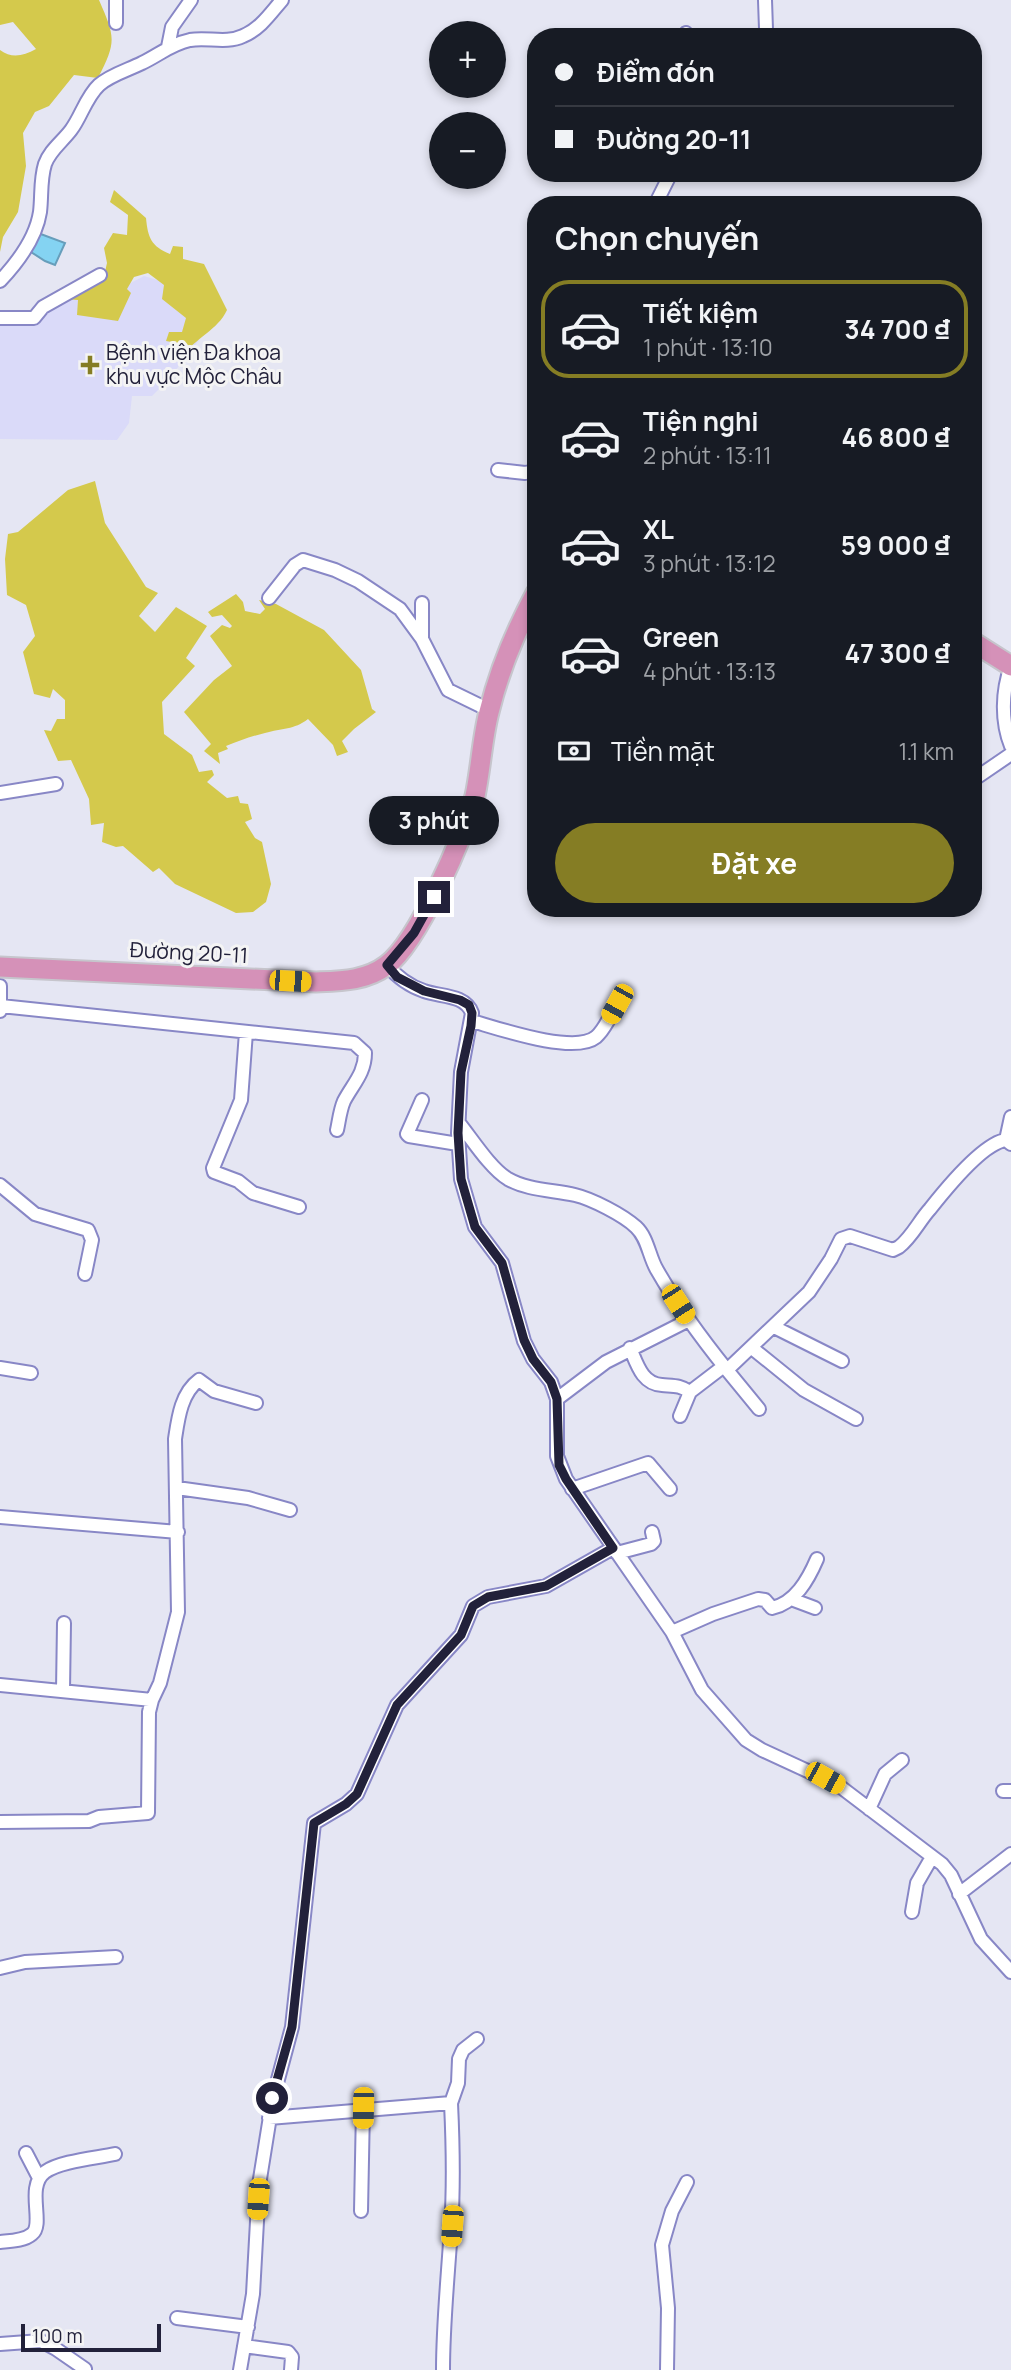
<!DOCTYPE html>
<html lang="vi">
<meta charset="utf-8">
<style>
:root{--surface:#171b24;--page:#20242c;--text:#f1f3f6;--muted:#9ea1a6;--line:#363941;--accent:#857d24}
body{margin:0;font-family:Manrope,sans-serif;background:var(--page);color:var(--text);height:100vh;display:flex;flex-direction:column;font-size:26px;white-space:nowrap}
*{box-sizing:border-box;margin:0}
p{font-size:23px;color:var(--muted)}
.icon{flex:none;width:38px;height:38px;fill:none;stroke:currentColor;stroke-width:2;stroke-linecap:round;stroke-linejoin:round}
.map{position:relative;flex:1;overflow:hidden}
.details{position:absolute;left:527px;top:196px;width:455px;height:721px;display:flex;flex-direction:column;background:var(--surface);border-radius:28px;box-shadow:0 4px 10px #0003}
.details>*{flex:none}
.top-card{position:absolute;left:527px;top:28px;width:455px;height:154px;border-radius:28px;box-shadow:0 4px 10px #0003;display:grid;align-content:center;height:154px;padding:0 28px;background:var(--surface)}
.buttons{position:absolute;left:429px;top:21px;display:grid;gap:14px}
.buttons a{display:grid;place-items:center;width:77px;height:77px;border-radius:50%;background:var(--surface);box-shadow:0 4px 10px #0003;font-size:35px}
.scale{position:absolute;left:21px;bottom:18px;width:140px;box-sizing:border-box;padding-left:7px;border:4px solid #22213a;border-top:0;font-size:19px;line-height:24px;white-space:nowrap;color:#22213a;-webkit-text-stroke:5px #f4f4f4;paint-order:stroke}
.end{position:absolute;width:32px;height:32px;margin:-16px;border:9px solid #22213a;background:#fff;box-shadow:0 0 0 4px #fff}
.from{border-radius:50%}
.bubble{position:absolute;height:49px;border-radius:24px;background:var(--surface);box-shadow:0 4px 10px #0003;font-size:23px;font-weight:700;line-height:49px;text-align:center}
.car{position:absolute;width:21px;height:42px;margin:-21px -10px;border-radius:9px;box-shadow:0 0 5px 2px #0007;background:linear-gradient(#f5c518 24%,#345 0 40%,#f5c518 0 76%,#345 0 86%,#f5c518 0)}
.top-card b{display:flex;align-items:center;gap:24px;height:66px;font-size:26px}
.top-card b+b{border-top:2px solid var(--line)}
.top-card i{width:18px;height:18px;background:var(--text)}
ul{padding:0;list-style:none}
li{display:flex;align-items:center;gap:21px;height:98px;margin:0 14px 10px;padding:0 14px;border:4px solid transparent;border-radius:28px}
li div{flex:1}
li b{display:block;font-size:26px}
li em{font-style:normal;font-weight:700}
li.selected{border-color:var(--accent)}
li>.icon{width:63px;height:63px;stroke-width:1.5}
h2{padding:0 28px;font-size:32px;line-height:84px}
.pay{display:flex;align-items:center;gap:18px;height:77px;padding:0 28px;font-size:26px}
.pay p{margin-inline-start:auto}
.button{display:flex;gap:14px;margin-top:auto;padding:14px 28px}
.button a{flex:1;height:80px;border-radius:42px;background:var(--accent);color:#fff;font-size:28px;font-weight:700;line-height:80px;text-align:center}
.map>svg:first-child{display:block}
</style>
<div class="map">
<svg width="1011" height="2370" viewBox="0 0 1011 2370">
<rect width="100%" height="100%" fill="#e5e6f3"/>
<!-- built -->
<path fill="#dadaf9" d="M144,276L198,292L209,327L168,380L152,396H132L129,423L117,440L0,439V321L42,314L62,299L108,295Z"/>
<!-- green -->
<path fill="#d4c94c" d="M0,0H99C115,37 117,41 98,78L74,75L49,106L35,112L23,133L26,166L18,212L3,237L0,252V50C12,59 23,56 36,49L13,22L0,25Z
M114,190L146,218C148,238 151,246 170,254L173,246L183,247V259L204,264L227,310C218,330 195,338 183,356L179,354L177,343L166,341L169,332H182L186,318L162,299L164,285L148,273L134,277L127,289L131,293L118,321L77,315L78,300L62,299L104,276L107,263L104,248L113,233L127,235L128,215L110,202Z
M95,481L105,523L146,587L158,593L139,616L155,632L176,607L207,626L186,658L195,666L162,702L164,734L192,755L199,772L212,770L214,775L207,782L227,798L238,796L240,803L248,804L252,819L245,822L255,838L262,842L271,884L266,902L253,912L236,913L175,884L159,868L153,872L123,846L116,847L102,842L104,823L91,825L89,799L71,760L58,761L44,730L51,731L57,719H65V700L53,689L50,698L34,694L23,652L35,636L26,605L7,595L5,559L8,534L18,532L68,490Z
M236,594L243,602L245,611L260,614L265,609L259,600L276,604L324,630L361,670L372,709L376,712L354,729L342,741L348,752L337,756L333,745L308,719C294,730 282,728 265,733C252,736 239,741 226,746L228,749L218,753L220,764L204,751L211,744L184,712L214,680L232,666L210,636L222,625L230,628L232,626L222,615L212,617L208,612Z"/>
<!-- water -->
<path fill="#84d3f2" stroke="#679ebb" stroke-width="2" d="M38,233L65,243L55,265L45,261L31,252Z"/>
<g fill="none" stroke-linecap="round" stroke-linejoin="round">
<!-- minor casing -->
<g stroke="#8887c6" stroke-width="16">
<path id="minor" d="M116,0V23
M686,33L687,37
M764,37L766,29L765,0
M168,47L172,27L191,0
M655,205L671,173
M0,281C17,263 36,238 40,212C42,196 40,180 45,164C50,150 62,142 71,130C81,117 86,97 99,85C110,75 128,70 142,63C159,55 171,44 190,40C208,37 226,44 243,36C260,29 270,14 282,0
M0,318H34L43,307L100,275
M498,470L525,473L536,471
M269,598L295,565L303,560L335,570L358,581L400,609L422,639L448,690L489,710
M422,603V639
M1011,666C1002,691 1001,721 1011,746
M973,780L1011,754
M0,793L56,784
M387,965C397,977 409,986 424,991C440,997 465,994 472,1013L461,1072L458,1133L461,1179L475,1227L502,1263L524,1341L533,1359L551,1382L557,1399V1456L566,1479L672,1632L702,1690L746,1740L762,1750L838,1785L942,1864L951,1875L981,1939L1011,1972
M0,986V1011
M1,1006L354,1043L365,1053C365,1073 353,1084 344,1101C340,1110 339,1121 337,1130
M472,1021C497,1028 574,1055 596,1037C605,1029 611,1015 616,1004
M246,1032L241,1100L213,1168L214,1172L238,1181L253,1193L299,1207
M422,1100L407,1134L409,1136L458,1144
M459,1123C472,1139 490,1168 508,1179C527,1190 553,1190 575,1195C592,1199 623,1215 636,1227C648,1238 649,1257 657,1270C677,1305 702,1339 727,1370L809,1292L831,1259L841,1239L850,1236L893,1250L899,1247C912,1237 919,1221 930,1209C945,1190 983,1143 1006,1140L1011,1144
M1006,1140L1011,1117
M0,1185L35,1214L88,1230L92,1240L85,1274
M774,1327L842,1361
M630,1348C637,1364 642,1384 662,1385C674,1386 680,1385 690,1392
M752,1348L804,1390L856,1419
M0,1368L31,1373
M727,1370L759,1409
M557,1399L606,1362L689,1320
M680,1416L690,1392L724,1366
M177,1488L248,1498L290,1510
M572,1489L648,1463L670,1489
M0,1517L178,1532
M617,1553L651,1544L654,1541L652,1532
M791,1599L815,1608
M672,1632L713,1614L758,1599L765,1600L772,1608C795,1603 808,1580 817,1559
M0,1685L152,1700
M63,1690L64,1623
M1003,1791H1011
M869,1809L885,1774L902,1760
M0,1822L89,1821L99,1817L148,1813L149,1712L152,1700L160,1683L178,1612L175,1439C178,1419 181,1393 199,1380L214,1391L256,1403
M959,1894L1011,1854
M912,1912L917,1883L932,1857
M0,1968L25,1962L116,1957
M451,2103L458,2083L459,2059L463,2050L477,2039
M269,2118L451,2103C453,2145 454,2186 451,2228C448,2276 443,2323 443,2370
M26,2153L39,2178
M361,2211L363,2108
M0,2242C10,2241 24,2241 32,2234C45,2224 25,2187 45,2172C60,2161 97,2158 115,2154
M177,2318L248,2327
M0,2344L41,2341L56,2349L85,2369
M244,2346L288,2352L292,2357L291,2370
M240,2370L253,2294L259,2185L273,2098L292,2027L314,1823L346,1804L357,1794L397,1705L461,1635L473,1606L488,1597L546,1586L613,1548
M667,2370L668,2308L662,2245L672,2211L687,2182"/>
</g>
<!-- highway casing -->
<g stroke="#c6c5cc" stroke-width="23">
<path id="highway" d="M973,642L1011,666
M0,967L316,982C341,981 366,981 387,965C418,942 465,834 475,796C481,768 482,739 489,712C499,671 516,630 536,593"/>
</g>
<!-- minor -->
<use href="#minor" stroke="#fff" stroke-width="12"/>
<!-- highway -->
<use href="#highway" stroke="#d591b8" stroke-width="19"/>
</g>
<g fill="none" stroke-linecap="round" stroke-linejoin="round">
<!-- route -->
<path stroke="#22213a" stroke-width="9" d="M272,2098L292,2027L314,1823L346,1804L357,1794L397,1705L461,1635L473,1606L488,1597L546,1586L613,1548L566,1479L559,1465L557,1399L551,1382L533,1359L524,1340L502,1263L475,1227L461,1179L458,1133L461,1072L471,1026L472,1013L469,1005L460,1000L424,991L397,977L387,965L414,933L434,897"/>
</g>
<!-- markers -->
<path fill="#857d24" stroke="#f4f4f4" stroke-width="2.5" d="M86.5 354.5h7v7h7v7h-7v7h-7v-7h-7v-7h7z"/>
<g text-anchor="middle" stroke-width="6" stroke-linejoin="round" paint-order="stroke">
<!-- poi labels -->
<g font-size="21" fill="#22213a" stroke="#f4f4f4" text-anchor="start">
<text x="106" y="360">Bệnh viện Đa khoa<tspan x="106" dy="24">khu vực Mộc Châu</tspan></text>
</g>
<!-- street labels -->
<g font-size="21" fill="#22213a" stroke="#f4f4f4">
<text transform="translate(189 953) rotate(3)" y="7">Đường 20-11</text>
</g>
</g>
</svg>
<div class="buttons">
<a>+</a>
<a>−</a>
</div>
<div class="scale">100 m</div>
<i class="end from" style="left:272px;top:2098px"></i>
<i class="end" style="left:434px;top:897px"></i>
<div class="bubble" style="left:369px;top:796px;width:130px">3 phút</div>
<i class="car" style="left:290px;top:981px;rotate:93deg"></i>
<i class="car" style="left:617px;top:1004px;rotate:209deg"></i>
<i class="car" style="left:678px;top:1304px;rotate:147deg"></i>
<i class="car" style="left:825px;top:1778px;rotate:119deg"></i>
<i class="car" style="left:363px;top:2108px;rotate:181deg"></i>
<i class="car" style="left:258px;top:2199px;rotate:184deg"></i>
<i class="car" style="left:452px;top:2226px;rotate:184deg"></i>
<div class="top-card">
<b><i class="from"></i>Điểm đón</b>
<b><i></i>Đường 20-11</b>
</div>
<section class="details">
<h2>Chọn chuyến</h2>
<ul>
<li class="selected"><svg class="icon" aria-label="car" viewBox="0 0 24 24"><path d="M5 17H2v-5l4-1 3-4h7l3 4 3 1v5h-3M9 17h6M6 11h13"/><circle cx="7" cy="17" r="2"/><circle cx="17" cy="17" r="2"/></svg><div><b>Tiết kiệm</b><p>1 phút · 13:10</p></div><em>34 700 ₫</em></li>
<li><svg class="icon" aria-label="car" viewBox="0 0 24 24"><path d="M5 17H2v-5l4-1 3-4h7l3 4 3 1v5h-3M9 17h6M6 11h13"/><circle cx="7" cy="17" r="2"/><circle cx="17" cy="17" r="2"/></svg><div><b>Tiện nghi</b><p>2 phút · 13:11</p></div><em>46 800 ₫</em></li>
<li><svg class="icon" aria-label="car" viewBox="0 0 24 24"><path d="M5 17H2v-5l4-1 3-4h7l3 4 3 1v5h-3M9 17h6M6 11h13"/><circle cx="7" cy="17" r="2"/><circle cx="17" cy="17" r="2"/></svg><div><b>XL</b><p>3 phút · 13:12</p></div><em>59 000 ₫</em></li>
<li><svg class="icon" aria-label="car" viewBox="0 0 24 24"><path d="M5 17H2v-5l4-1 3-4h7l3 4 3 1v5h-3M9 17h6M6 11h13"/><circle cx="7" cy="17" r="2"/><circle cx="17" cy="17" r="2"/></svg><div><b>Green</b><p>4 phút · 13:13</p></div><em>47 300 ₫</em></li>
</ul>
<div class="pay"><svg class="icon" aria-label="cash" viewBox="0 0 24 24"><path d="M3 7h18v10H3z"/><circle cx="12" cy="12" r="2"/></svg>Tiền mặt<p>1.1 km</p></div>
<div class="button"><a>Đặt xe</a></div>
</section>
</div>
